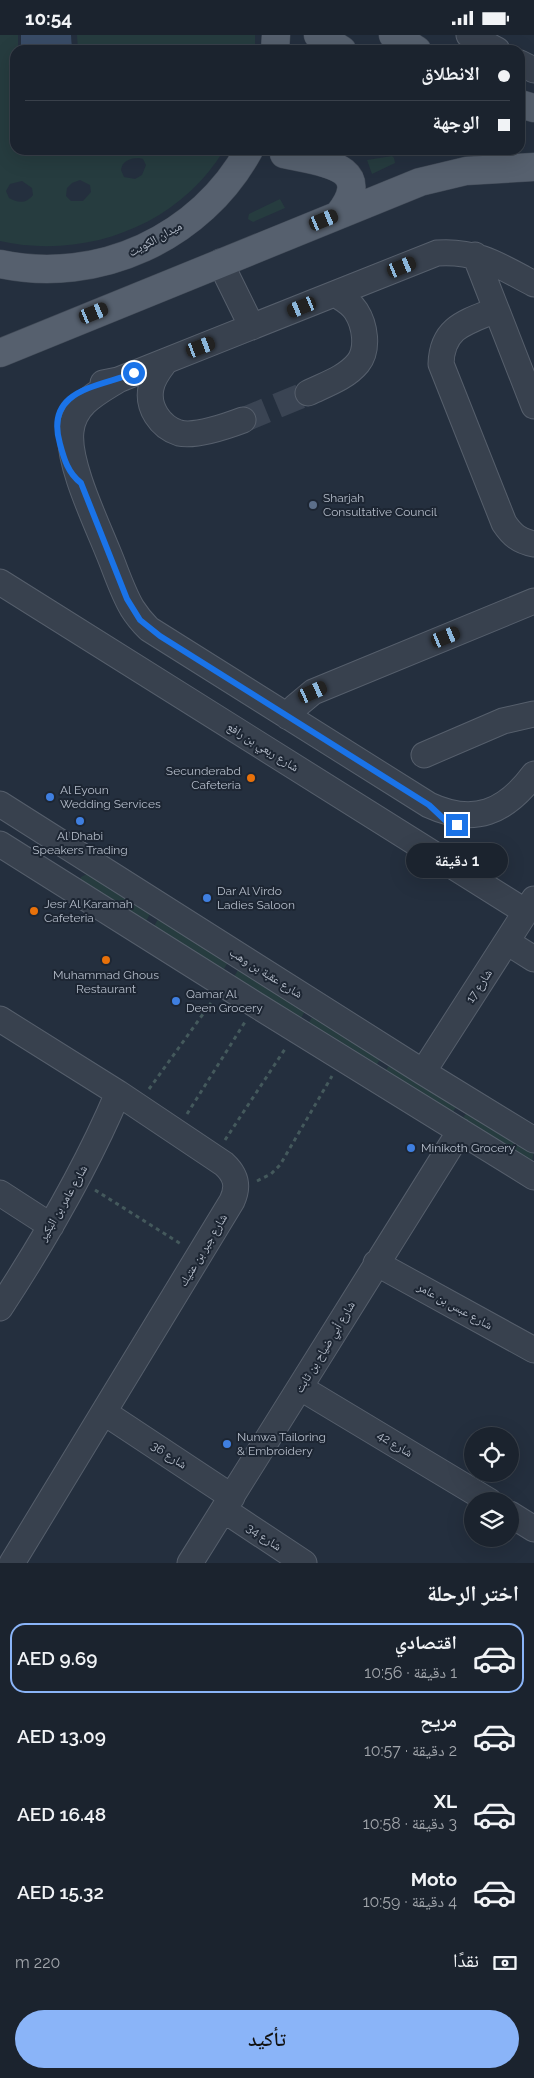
<!DOCTYPE html>
<html lang="ar">
<meta charset="utf-8">
<style>
:root{--surface:#1b232e;--page:#282f3a;--text:#f1f3f6;--muted:#a0a4aa;--line:#39404a;--accent:#8ab4f8}
body{margin:0;font-family:Raleway,"Noto Naskh Arabic",sans-serif;background:var(--page);color:var(--text);direction:rtl;height:100vh;display:flex;flex-direction:column;font-size:19px;white-space:nowrap}
*{box-sizing:border-box;margin:0}
p{font-size:16px;color:var(--muted)}
.icon{flex:none;width:28px;height:28px;fill:none;stroke:currentColor;stroke-width:2;stroke-linecap:round;stroke-linejoin:round}
.map{position:relative;height:1528px;overflow:hidden;direction:ltr}
.drawer{display:flex;flex-direction:column;background:var(--surface);flex:1}
.drawer>*{flex:none}
.banner{position:absolute;left:10px;top:10px;width:515px;height:110px;border-radius:15px;box-shadow:0 5px 20px #0002,0 0 0 1px var(--line);direction:rtl;display:grid;align-content:center;height:110px;padding:0 15px;background:var(--surface)}
.tools{position:absolute;left:464px;top:1392px;display:grid;gap:10px}
.tools a{display:grid;place-items:center;width:55px;height:55px;border-radius:50%;background:var(--surface);box-shadow:0 5px 20px #0002,0 0 0 1px var(--line);font-size:25px}
.end{position:absolute;width:22px;height:22px;margin:-11px;border:6px solid #1a73e8;background:#fff;box-shadow:0 0 0 2px #fff}
.from{border-radius:50%}
.bubble{position:absolute;height:35px;border-radius:18px;background:var(--surface);box-shadow:0 5px 20px #0002,0 0 0 1px var(--line);font-size:16px;font-weight:600;line-height:35px;text-align:center;direction:rtl}
.car{position:absolute;width:15px;height:30px;margin:-15px -8px;border-radius:6px;box-shadow:0 0 4px 1px #0007;background:linear-gradient(#222 24%,#8ab4d8 0 40%,#222 0 76%,#8ab4d8 0 86%,#222 0)}
.banner b{display:flex;align-items:center;gap:18px;height:48px;font-size:19px}
.banner b+b{border-top:1px solid var(--line)}
.banner i{width:12px;height:12px;background:var(--text)}
ul{padding:0;list-style:none}
li{display:flex;align-items:center;gap:15px;height:70px;margin:0 10px 8px;padding:0 5px;border:2px solid transparent;border-radius:15px}
li div{flex:1}
li b{display:block;font-size:19px}
li em{font-style:normal;font-weight:600}
li.selected{border-color:var(--accent)}
li>.icon{width:45px;height:45px;stroke-width:1.5}
h2{padding:0 15px;font-size:22px;line-height:60px}
.pay{display:flex;align-items:center;gap:12px;height:55px;padding:0 15px;font-size:19px}
.pay p{margin-inline-start:auto}
.button{display:flex;gap:10px;margin-top:auto;padding:10px 15px}
.button a{flex:1;height:58px;border-radius:30px;background:var(--accent);color:#111;font-size:20px;font-weight:600;line-height:58px;text-align:center}
.status{display:flex;justify-content:space-between;align-items:center;height:35px;padding:0 25px;background:var(--surface);direction:ltr}
.status svg{height:14px;fill:currentColor}
.map>svg:first-child{display:block}
</style>
<div class="status"><b>10:54</b><svg viewBox="0 0 49 12"><path d="M0 12V9h3v3zM5 12V6h3v6zM10 12V3h3v9zM15 12V0h3v12zM26 1h20v11H26zM47 4h2v5h-2z"/></svg></div>
<div class="map">
<svg width="534" height="1528" viewBox="0 0 534 1528">
<rect width="100%" height="100%" fill="#242f3e"/>
<!-- green -->
<path fill="#263c3f" fill-rule="evenodd" d="M0,0H18V15H15V115H224C178,191 85,225 0,206ZM139,123L143,124L146,130L142,140L135,144L124,142L121,135C122,126 130,123 139,123ZM80,145L90,150L91,157L83,166H71L66,161L67,153L72,148ZM22,146L32,153L33,160C26,169 18,168 9,163L6,156L10,149Z
M77,0H255V15H78Z
M392,121L394,123L395,128L372,139L367,125Z
M280,164L285,173L253,187L248,184L249,179Z
M87,839L150,879L145,888L80,848L81,842Z
M158,884L228,927L223,936L153,893Z
M238,935L305,976L300,985L233,943Z
M313,981L381,1023L375,1032L307,990Z
M390,1029L457,1071L450,1081L384,1038Z
M469,1073L534,1115L532,1127L463,1083Z"/>
<!-- water -->
<path fill="#394c67" d="M21,0H71L72,15H21Z"/>
<g fill="none" stroke-linecap="round" stroke-linejoin="round">
<!-- minor-tunnel -->
<path stroke="#3a4453" stroke-width="25" stroke-dasharray="25 12" stroke-linecap="butt" d="M243,385L308,358"/>
<!-- minor casing -->
<g stroke="#565f6c" stroke-width="27">
<path id="minor" d="M469,0L497,15
M520,28L534,35
M475,220L534,371
M220,227L252,292
M496,275C466,287 442,292 441,329L504,488C512,500 519,506 534,509
M166,326C160,334 153,342 151,353C147,372 160,392 179,398C196,402 227,391 243,385
M118,345C97,358 74,369 71,396C67,427 96,487 108,517C116,536 122,556 132,573C137,581 143,588 149,594L429,770C474,791 506,777 534,739
M103,348L118,345L437,218C477,215 500,231 534,249
M308,358C324,350 346,343 358,328C369,314 365,290 356,276C351,268 343,264 335,259
M0,547L526,877
M288,682L295,672L313,657L534,566
M424,720L503,686L534,679
M0,769L423,1037L534,1105
M0,809L256,970L534,1142
M507,907L534,924
M0,984L118,1058L224,1129C236,1140 239,1151 232,1166L12,1528
M423,1037L534,864
M0,1158L51,1191
M376,1228L534,1315
M0,1273C45,1204 86,1134 118,1058
M301,1353L489,1466
M105,1378L232,1462
M224,1475L304,1528
M510,1479L534,1494
M190,1528L460,1096"/>
</g>
<!-- major casing -->
<g stroke="#414a57" stroke-width="29">
<path id="major" d="M318,0L342,15
M393,0L417,15
M275,15L276,0
M520,69L534,73
M284,119C319,127 377,130 339,179
M0,229C98,250 201,203 249,115
M0,318L420,147L466,136L534,132"/>
</g>
<!-- path -->
<path stroke="#44595c" stroke-width="3" stroke-dasharray="4 4" stroke-linecap="butt" d="M149,1054L211,968
M187,1079L245,987
M225,1105L285,1014
M257,1146L271,1139L280,1130L332,1041
M95,1155L181,1209"/>
<!-- minor -->
<use href="#minor" stroke="#38414e" stroke-width="25"/>
<!-- major -->
<use href="#major" stroke="#56606e" stroke-width="28"/>
</g>
<g fill="none" stroke-linecap="round" stroke-linejoin="round">
<!-- route -->
<path stroke="#1a73e8" stroke-width="6" d="M134,338C99,352 44,354 60,409C64,424 68,438 81,448L127,564L140,585L160,601L429,770L446,786L457,790"/>
</g>
<!-- markers -->
<circle fill="#5c6f8a" stroke="#1d2633" stroke-width="2" cx="313" cy="470" r="5"/>
<g fill="#e8710a" stroke="#1d2633" stroke-width="2">
<circle cx="251" cy="743" r="5"/>
<circle cx="34" cy="876" r="5"/>
<circle cx="106" cy="925" r="5"/>
</g>
<g fill="#3f7fe0" stroke="#1d2633" stroke-width="2">
<circle cx="50" cy="762" r="5"/>
<circle cx="80" cy="786" r="5"/>
<circle cx="207" cy="863" r="5"/>
<circle cx="176" cy="966" r="5"/>
<circle cx="411" cy="1113" r="5"/>
<circle cx="227" cy="1409" r="5"/>
</g>
<g text-anchor="middle" stroke-width="4" stroke-linejoin="round" paint-order="stroke">
<!-- street labels -->
<g font-size="12" fill="#b4bcc9" stroke="#1d2633">
<text transform="translate(155 204) rotate(-29)" y="4">ميدان الكويت</text>
<text transform="translate(263 712) rotate(32)" y="4">شارع ربعي بن رافع</text>
<text transform="translate(266 938) rotate(32)" y="4">شارع عقبة بن وهب</text>
<text transform="translate(479 951) rotate(-57)" y="4">شارع 17</text>
<text transform="translate(63 1168) rotate(-60)" y="4">شارع عامر بن البكير</text>
<text transform="translate(203 1215) rotate(-59)" y="4">شارع جبر بن عتيك</text>
<text transform="translate(455 1271) rotate(29)" y="4">شارع عبس بن عامر</text>
<text transform="translate(325 1312) rotate(-59)" y="4">شارع أبي ضياح بن ثابت</text>
<text transform="translate(395 1409) rotate(31)" y="4">شارع 42</text>
<text transform="translate(169 1420) rotate(33)" y="4">شارع 36</text>
<text transform="translate(264 1502) rotate(33)" y="4">شارع 34</text>
</g>
<!-- poi labels -->
<g font-size="12" fill="#b4bcc9" stroke="#1d2633" text-anchor="start">
<text x="323" y="467">Sharjah<tspan x="323" dy="14">Consultative Council</tspan></text>
<text x="241" y="740" text-anchor="end">Secunderabd<tspan x="241" dy="14">Cafeteria</tspan></text>
<text x="60" y="759">Al Eyoun<tspan x="60" dy="14">Wedding Services</tspan></text>
<text x="80" y="805" text-anchor="middle">Al Dhabi<tspan x="80" dy="14">Speakers Trading</tspan></text>
<text x="217" y="860">Dar Al Virdo<tspan x="217" dy="14">Ladies Saloon</tspan></text>
<text x="44" y="873">Jesr Al Karamah<tspan x="44" dy="14">Cafeteria</tspan></text>
<text x="106" y="944" text-anchor="middle">Muhammad Ghous<tspan x="106" dy="14">Restaurant</tspan></text>
<text x="186" y="963">Qamar Al<tspan x="186" dy="14">Deen Grocery</tspan></text>
<text x="421" y="1117">Minikoth Grocery</text>
<text x="237" y="1406">Nunwa Tailoring<tspan x="237" dy="14">&amp; Embroidery</tspan></text>
</g>
</g>
</svg>
<div class="tools">
<a><svg class="icon" aria-label="locate" viewBox="0 0 24 24"><circle cx="12" cy="12" r="6"/><path d="M12 2v4M12 18v4M2 12h4M18 12h4"/></svg></a>
<a><svg class="icon" aria-label="layers" viewBox="0 0 24 24"><path d="M12 4l9 5-9 5-9-5zM3 14l9 5 9-5"/></svg></a>
</div>
<i class="end from" style="left:134px;top:338px"></i>
<i class="end" style="left:457px;top:790px"></i>
<div class="bubble" style="left:406px;top:808px;width:102px">1 دقيقة</div>
<i class="car" style="left:324px;top:185px;rotate:68deg"></i>
<i class="car" style="left:402px;top:232px;rotate:68deg"></i>
<i class="car" style="left:302px;top:272px;rotate:248deg"></i>
<i class="car" style="left:94px;top:278px;rotate:68deg"></i>
<i class="car" style="left:201px;top:312px;rotate:69deg"></i>
<i class="car" style="left:446px;top:602px;rotate:68deg"></i>
<i class="car" style="left:313px;top:657px;rotate:66deg"></i>
<div class="banner">
<b><i class="from"></i>الانطلاق</b>
<b><i></i>الوجهة</b>
</div>
</div>
<section class="drawer">
<h2>اختر الرحلة</h2>
<ul>
<li class="selected"><svg class="icon" aria-label="car" viewBox="0 0 24 24"><path d="M5 17H2v-5l4-1 3-4h7l3 4 3 1v5h-3M9 17h6M6 11h13"/><circle cx="7" cy="17" r="2"/><circle cx="17" cy="17" r="2"/></svg><div><b>اقتصادي</b><p>1 دقيقة · 10:56</p></div><em>AED 9.69</em></li>
<li><svg class="icon" aria-label="car" viewBox="0 0 24 24"><path d="M5 17H2v-5l4-1 3-4h7l3 4 3 1v5h-3M9 17h6M6 11h13"/><circle cx="7" cy="17" r="2"/><circle cx="17" cy="17" r="2"/></svg><div><b>مريح</b><p>2 دقيقة · 10:57</p></div><em>AED 13.09</em></li>
<li><svg class="icon" aria-label="car" viewBox="0 0 24 24"><path d="M5 17H2v-5l4-1 3-4h7l3 4 3 1v5h-3M9 17h6M6 11h13"/><circle cx="7" cy="17" r="2"/><circle cx="17" cy="17" r="2"/></svg><div><b>XL</b><p>3 دقيقة · 10:58</p></div><em>AED 16.48</em></li>
<li><svg class="icon" aria-label="car" viewBox="0 0 24 24"><path d="M5 17H2v-5l4-1 3-4h7l3 4 3 1v5h-3M9 17h6M6 11h13"/><circle cx="7" cy="17" r="2"/><circle cx="17" cy="17" r="2"/></svg><div><b>Moto</b><p>4 دقيقة · 10:59</p></div><em>AED 15.32</em></li>
</ul>
<div class="pay"><svg class="icon" aria-label="cash" viewBox="0 0 24 24"><path d="M3 7h18v10H3z"/><circle cx="12" cy="12" r="2"/></svg>نقدًا<p>220 m</p></div>
<div class="button"><a>تأكيد</a></div>
</section>
